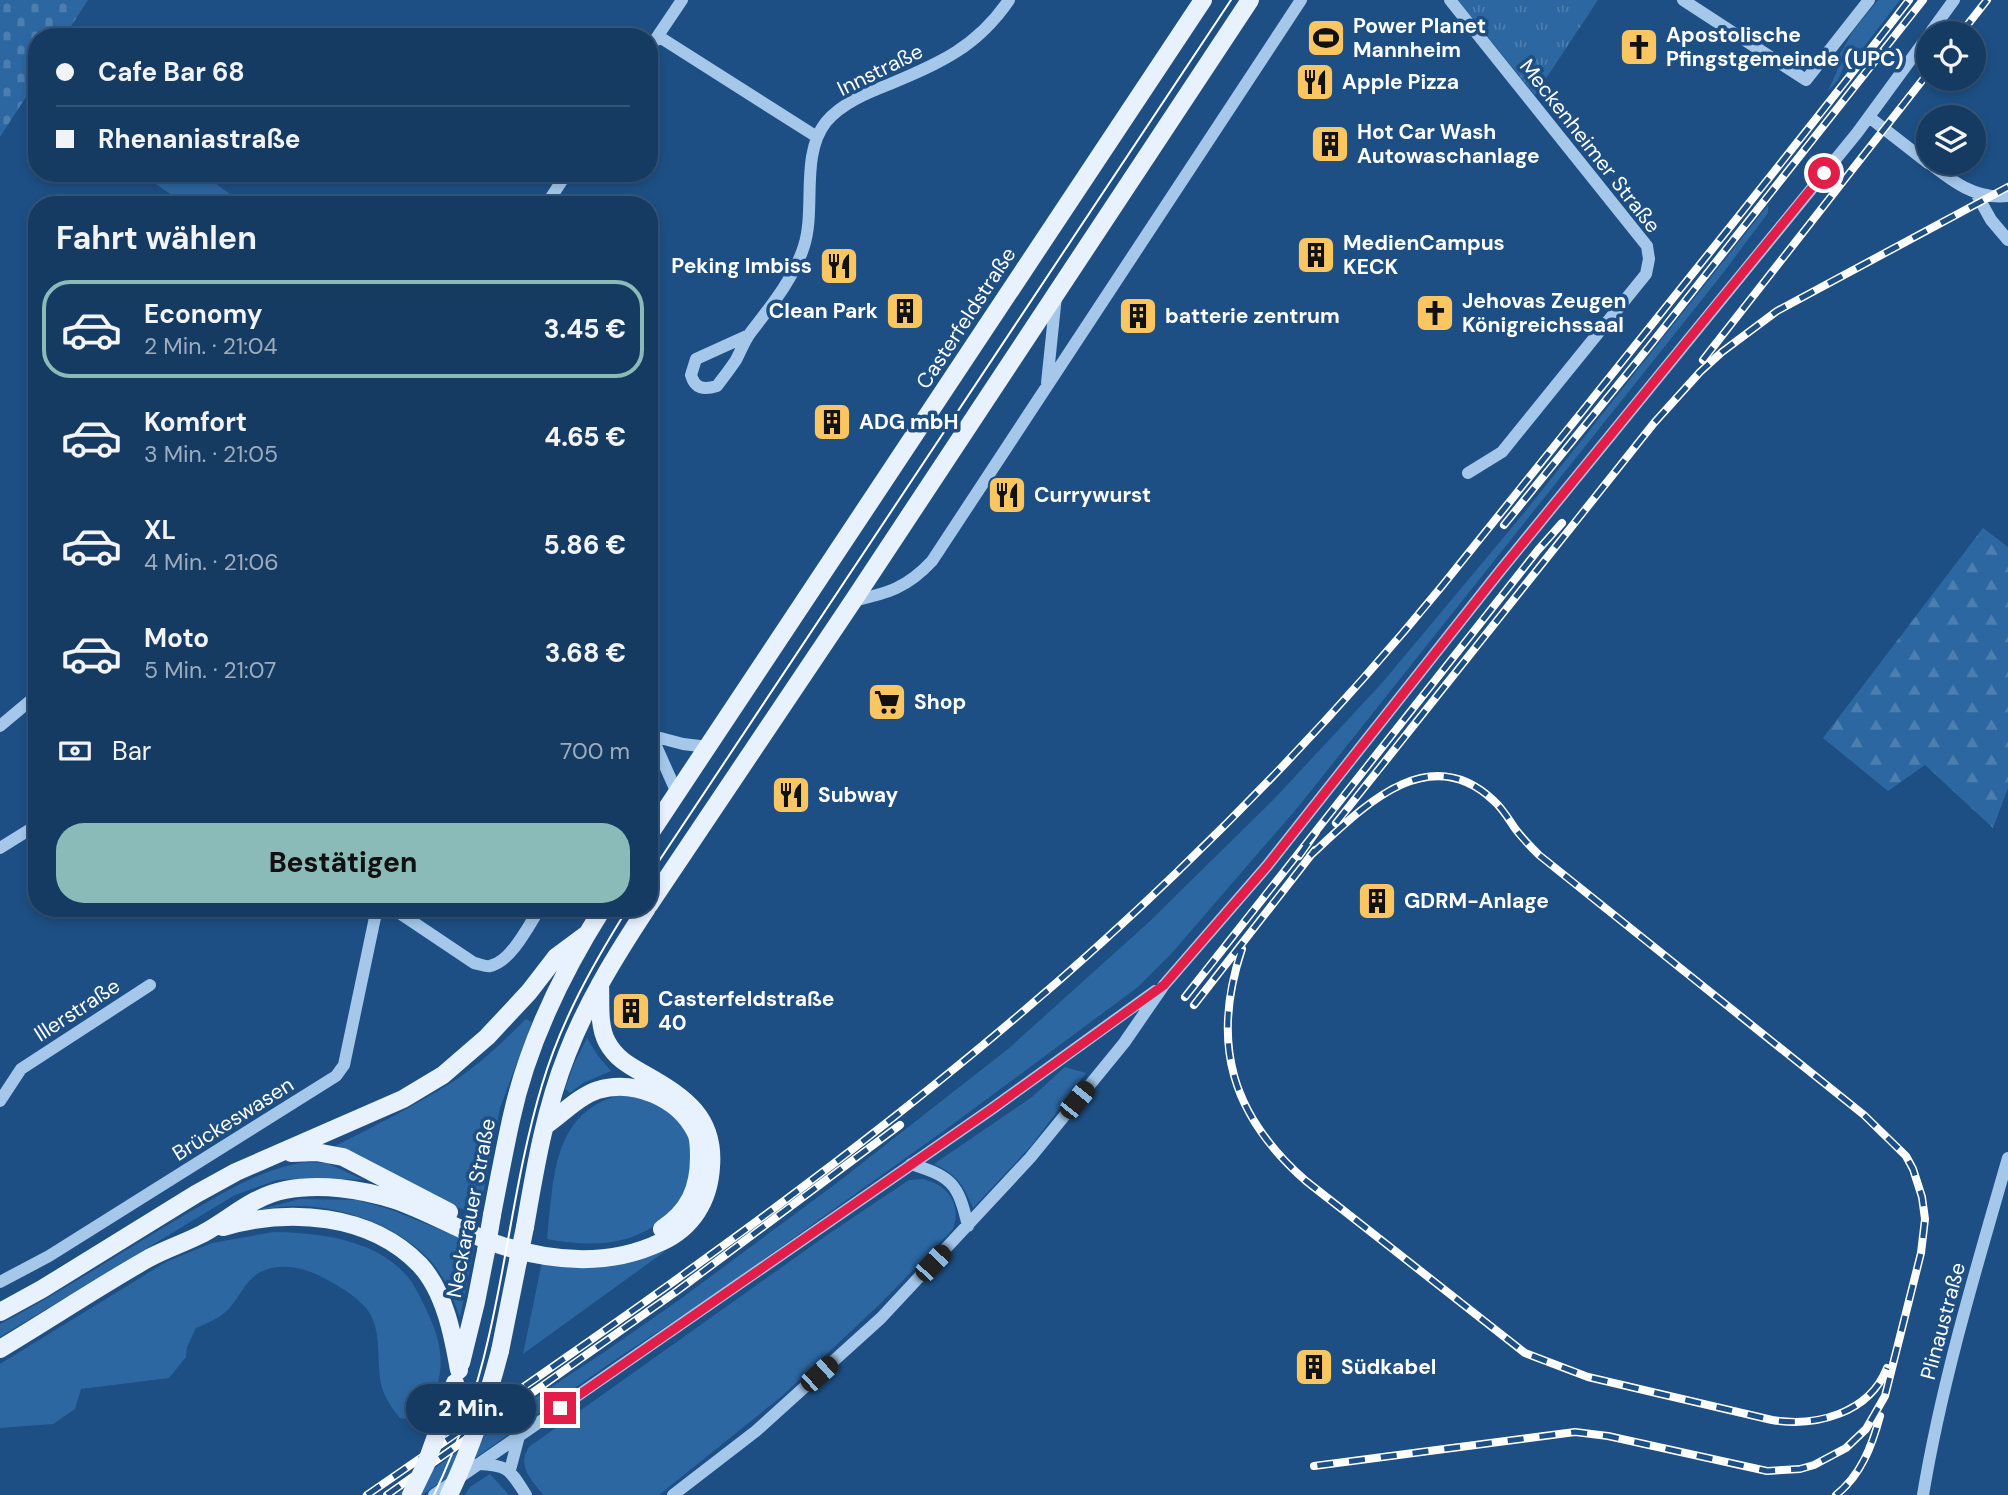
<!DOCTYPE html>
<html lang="de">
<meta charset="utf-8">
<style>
:root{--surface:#163b63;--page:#1f4269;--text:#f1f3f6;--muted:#9eadbe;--line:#355578;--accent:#8bbbb9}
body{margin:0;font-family:"DM Sans",sans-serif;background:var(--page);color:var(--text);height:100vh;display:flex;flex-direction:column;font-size:26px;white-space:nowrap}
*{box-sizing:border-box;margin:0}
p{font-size:23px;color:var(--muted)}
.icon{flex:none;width:38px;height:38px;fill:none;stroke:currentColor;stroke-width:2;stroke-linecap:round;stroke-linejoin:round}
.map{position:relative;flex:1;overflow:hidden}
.panel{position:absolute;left:28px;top:196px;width:630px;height:721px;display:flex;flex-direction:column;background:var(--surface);border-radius:28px;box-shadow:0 4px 10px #0003,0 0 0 2px var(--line)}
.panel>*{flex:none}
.hud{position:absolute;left:28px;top:28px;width:630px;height:154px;border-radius:28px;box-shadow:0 4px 10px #0003,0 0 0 2px var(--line);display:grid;align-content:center;height:154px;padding:0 28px;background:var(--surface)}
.tools{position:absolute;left:1916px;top:21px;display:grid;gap:14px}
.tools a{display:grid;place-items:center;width:70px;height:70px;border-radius:50%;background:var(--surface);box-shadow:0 4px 10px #0003,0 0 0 2px var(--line);font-size:35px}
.end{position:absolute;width:32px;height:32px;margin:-16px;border:9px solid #e11d48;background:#fff;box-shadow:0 0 0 4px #fff}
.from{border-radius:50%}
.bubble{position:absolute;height:49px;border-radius:24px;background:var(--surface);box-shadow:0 4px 10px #0003,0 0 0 2px var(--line);font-size:23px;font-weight:800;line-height:49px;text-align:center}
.car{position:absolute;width:21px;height:42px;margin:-21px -10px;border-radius:9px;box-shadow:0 0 5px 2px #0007;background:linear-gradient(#222 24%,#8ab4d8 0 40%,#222 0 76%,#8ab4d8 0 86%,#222 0)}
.hud b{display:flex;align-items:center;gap:24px;height:66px;font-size:26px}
.hud b+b{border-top:2px solid var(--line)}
.hud i{width:18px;height:18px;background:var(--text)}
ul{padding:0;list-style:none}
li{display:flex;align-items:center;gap:21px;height:98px;margin:0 14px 10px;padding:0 14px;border:4px solid transparent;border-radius:28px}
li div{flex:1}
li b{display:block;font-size:26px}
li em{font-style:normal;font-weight:800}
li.on{border-color:var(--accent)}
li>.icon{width:63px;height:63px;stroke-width:1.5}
h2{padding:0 28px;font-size:32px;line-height:84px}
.pay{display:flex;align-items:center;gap:18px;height:77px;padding:0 28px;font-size:26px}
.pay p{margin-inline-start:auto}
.action{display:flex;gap:14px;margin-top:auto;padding:14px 28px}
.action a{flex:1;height:80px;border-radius:28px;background:var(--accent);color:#111;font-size:28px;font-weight:800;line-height:80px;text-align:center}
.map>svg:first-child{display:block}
</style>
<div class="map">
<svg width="2008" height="1495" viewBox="0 0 2008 1495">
<defs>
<pattern id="forest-firs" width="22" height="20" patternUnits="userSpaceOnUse" patternTransform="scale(1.75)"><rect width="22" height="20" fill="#2c67a1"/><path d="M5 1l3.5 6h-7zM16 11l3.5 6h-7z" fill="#4c7eaf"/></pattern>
<pattern id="cemetery-stones" width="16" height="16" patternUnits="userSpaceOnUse" patternTransform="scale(1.75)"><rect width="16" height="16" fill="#2c67a1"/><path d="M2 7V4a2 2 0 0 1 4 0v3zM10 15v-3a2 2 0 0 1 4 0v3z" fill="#4c7eaf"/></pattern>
<pattern id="park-tufts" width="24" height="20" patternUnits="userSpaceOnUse" patternTransform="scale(1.75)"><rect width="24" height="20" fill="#2c67a1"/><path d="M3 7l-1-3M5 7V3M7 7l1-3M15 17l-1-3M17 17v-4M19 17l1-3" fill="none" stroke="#4c7eaf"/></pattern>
</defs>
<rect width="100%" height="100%" fill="#1d4f84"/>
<!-- green -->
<path fill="#2c67a1" d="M1878,0H1900L1849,66L1843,68L1838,80L1828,91L1837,71V59L1853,31Z
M140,173H201L245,205H186Z
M1768,205V213L1720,277L1298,807L1171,954L1138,987L945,1130L709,1298L612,1362L422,1495H397L516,1410L603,1353L679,1300L838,1182L1008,1049L1149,922L1276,797L1382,683L1524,513Z
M526,1019L532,1022L500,1108L479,1215L453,1206L346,1149L335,1146C375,1126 414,1106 451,1083C479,1065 503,1042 526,1019Z
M587,1038L598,1056L611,1071L583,1083L570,1093L565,1089L574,1064Z
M1065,1067L1086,1073L1031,1146L973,1208C963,1185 958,1175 934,1164L1032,1097Z
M620,1095C662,1096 700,1126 692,1172C691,1179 691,1191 687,1198C683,1203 676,1208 671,1213C636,1246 593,1248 547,1239C554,1180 551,1113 620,1095Z
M304,1162L327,1163L364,1180L310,1178L277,1180L235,1195L0,1337V1324C64,1291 124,1250 186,1214C227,1191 257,1171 304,1162Z
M923,1179C948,1185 962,1204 953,1229L882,1302L782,1396L659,1495H543C532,1480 516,1466 529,1447L827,1235L909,1180Z
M300,1199L357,1200L392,1210L475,1244L460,1317C453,1299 446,1280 434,1265C403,1227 342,1205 294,1206C282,1206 269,1209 257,1210Z
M274,1232C320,1233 375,1239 407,1276C415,1285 421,1299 426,1309C445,1349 445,1370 429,1411L413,1420L400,1418C393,1410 387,1401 383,1391C374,1364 385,1332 366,1308C354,1294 337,1285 322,1277C304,1268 284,1263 265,1270C248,1276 242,1293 232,1305C223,1317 210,1322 196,1328L187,1347L186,1357L169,1378L81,1389L75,1409L53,1424L0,1428V1364L166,1262L212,1243Z
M666,1247L664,1252L523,1354L542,1262Z
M490,1474L509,1495H465L470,1487Z"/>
<!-- forest -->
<path fill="url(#forest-firs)" d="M1983,528L2008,547V788L1993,828L1925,765L1888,791L1823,738Z"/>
<!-- cemetery -->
<path fill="url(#cemetery-stones)" d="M0,0H88L64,37H37V80L0,137Z"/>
<!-- park -->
<path fill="url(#park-tufts)" d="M1458,0H1598L1535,95Z"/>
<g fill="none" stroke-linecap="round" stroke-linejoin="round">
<!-- minor -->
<path stroke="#a4c7ea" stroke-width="12" d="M1450,0L1647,246L1649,259L1646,274L1502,452L1468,473
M1683,0L1806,80L1869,0
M1930,33L1954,0
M658,36L817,137
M649,49L682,0
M1869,117L1928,163
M1929,163C1952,181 1976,200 2008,196
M1976,193L1991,220L2008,240
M546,205L567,173
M749,335L696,359L691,375C695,389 704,390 717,386C723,378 730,369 736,360C741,351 744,341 751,332C771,306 794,278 804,246C816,209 800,155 826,122C842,103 867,93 890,84C940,63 977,47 1009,0
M1047,383L1056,296
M853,601C888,593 907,588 932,561L1301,0
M0,726L37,695
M649,735L683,744L708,747
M652,737L677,793
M0,848L37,825
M392,908L474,963C479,964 485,967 490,966C511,962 529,925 540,908
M0,1101L21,1069L150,985
M911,1164C952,1177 958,1183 968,1226
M0,1282L49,1256L336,1076L344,1065L377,908
M478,1464C509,1465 510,1470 526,1495
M510,1470L519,1436
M434,1495L993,1108L1155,991
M673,1495L756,1431L881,1318L1030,1158L1124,1043L1164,985L1267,866L1500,571L1857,133L1928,36
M1923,1495C1942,1381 1976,1269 2008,1158"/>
<!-- major -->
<path stroke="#e8f2fe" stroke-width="18" d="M649,835L1203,0
M649,905L853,601L1250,0
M545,1126C561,1115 579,1096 598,1090C634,1079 678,1098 695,1131C699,1137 699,1149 699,1157C699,1189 689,1211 662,1229
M291,1153L316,1152L343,1157L449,1212
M492,1215C498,1184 504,1152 511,1120C527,1045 562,973 603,908
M223,1227C289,1208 370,1213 420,1265C445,1292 453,1336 459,1370
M525,1227C535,1169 545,1109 567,1054C587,1002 616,955 647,908
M0,1312L42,1289L196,1194L236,1172L403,1099L443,1075L487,1037L529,992L556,957L587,934
M0,1349C50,1319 98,1287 149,1258C166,1249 184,1243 202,1234C230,1219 253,1196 285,1190C320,1183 361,1189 395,1200C430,1212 462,1232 497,1244C551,1262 609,1267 661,1242C692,1228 709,1201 711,1167C715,1118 685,1097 646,1075C630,1066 616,1059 607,1042C598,1025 601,1003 600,984
M500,1351L518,1261
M461,1363L476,1302L486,1251"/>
<!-- tram -->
<path stroke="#fff" stroke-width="2" d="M649,876L1231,0
M434,1495C457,1446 476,1393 488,1340C508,1255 517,1168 542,1085C561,1021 593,964 628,908"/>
<!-- rail casing -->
<g stroke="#fff" stroke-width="8">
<path id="rail" d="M1961,33L1987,0
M1703,360L1928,73
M1504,525L1648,348L1923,0
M1336,823L1654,423L1700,372L1722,352L1777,311L2008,187
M1299,856L1316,832
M1310,856C1359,811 1427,737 1494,801C1502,808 1508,818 1514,827C1521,837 1530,846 1539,855L1864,1115L1906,1156L1913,1169L1922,1197L1925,1219L1921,1253L1885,1396L1866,1429L1846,1448L1814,1465L1800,1469L1767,1471L1608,1436L1575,1432L1314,1466
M1242,949C1210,1044 1232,1116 1306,1181L1525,1353L1588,1377L1772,1420C1815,1427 1869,1414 1887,1368
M1185,997L1538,550L1562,523
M1194,1005L1315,850
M367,1495C647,1302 931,1110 1176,873C1268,785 1361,685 1442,586C1490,527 1537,467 1585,408C1693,273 1803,137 1909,0
M387,1495L677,1291L900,1125
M1836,1495C1861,1475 1872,1446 1880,1416"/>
</g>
<!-- rail -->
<use href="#rail" stroke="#1d4f84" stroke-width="5" stroke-dasharray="16" stroke-linecap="butt"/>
<!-- major-bridge -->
<path stroke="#e8f2fe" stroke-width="18" d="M486,1251L492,1215
M518,1261L525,1227
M411,1495L426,1464L455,1383
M449,1495C471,1449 487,1401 500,1351"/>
</g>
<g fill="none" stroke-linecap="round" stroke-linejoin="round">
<!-- route -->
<path stroke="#e11d48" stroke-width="9" d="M560,1408L993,1108L1164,985L1267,866L1500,571L1824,173"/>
</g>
<!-- icons -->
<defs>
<g id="stadium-square" transform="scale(2.0125)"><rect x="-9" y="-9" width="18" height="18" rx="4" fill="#fac661" stroke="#1d4f84"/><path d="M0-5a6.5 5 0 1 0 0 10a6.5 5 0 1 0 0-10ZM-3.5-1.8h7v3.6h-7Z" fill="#111"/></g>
<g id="church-square" transform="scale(2.0125)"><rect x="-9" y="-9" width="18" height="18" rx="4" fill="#fac661" stroke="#1d4f84"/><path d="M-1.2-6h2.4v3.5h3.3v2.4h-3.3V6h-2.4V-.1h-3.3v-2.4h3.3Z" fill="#111"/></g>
<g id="restaurant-square" transform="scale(2.0125)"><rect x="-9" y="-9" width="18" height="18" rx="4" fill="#fac661" stroke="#1d4f84"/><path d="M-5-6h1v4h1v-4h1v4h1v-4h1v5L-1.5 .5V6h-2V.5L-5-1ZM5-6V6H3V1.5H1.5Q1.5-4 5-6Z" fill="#111"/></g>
<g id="building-square" transform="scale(2.0125)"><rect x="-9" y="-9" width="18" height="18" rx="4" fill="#fac661" stroke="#1d4f84"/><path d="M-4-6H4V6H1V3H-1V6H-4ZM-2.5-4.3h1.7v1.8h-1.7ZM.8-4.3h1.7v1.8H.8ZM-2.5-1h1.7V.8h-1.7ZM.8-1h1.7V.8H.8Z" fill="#111"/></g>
<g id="supermarket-square" transform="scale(2.0125)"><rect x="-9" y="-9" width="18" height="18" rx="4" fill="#fac661" stroke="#1d4f84"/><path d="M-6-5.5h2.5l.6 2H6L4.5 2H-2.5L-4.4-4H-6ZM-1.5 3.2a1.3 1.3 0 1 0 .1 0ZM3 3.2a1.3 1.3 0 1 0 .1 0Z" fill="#111"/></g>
</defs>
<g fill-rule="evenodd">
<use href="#stadium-square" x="1326" y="38"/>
<use href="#church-square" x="1639" y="47"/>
<use href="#restaurant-square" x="1315" y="82"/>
<use href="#building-square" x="1330" y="144"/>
<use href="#building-square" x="1316" y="255"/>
<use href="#restaurant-square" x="839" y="266"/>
<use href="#building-square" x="905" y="311"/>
<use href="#church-square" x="1435" y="313"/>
<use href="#building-square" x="1138" y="316"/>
<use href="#building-square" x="832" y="422"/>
<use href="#restaurant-square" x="1007" y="495"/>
<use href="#supermarket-square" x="887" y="702"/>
<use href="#restaurant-square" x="791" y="795"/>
<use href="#building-square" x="1377" y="901"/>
<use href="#building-square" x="631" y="1011"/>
<use href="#building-square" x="1314" y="1367"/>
</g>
<g text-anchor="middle" stroke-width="7" stroke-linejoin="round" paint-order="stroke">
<!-- poi labels -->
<g font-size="21" font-weight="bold" fill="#fff" stroke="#1d4f84" text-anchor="start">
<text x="1353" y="33">Power Planet<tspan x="1353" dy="24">Mannheim</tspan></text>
<text x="1666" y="42">Apostolische<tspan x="1666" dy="24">Pfingstgemeinde (UPC)</tspan></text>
<text x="1342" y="89">Apple Pizza</text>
<text x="1357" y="139">Hot Car Wash<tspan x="1357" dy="24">Autowaschanlage</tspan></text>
<text x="1343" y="250">MedienCampus<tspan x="1343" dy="24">KECK</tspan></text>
<text x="812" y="273" text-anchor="end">Peking Imbiss</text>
<text x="1462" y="308">Jehovas Zeugen<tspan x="1462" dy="24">Königreichssaal</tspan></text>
<text x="878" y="318" text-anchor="end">Clean Park</text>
<text x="1165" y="323">batterie zentrum</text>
<text x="859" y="429">ADG mbH</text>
<text x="1034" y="502">Currywurst</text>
<text x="914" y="709">Shop</text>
<text x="818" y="802">Subway</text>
<text x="1404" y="908">GDRM-Anlage</text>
<text x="658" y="1006">Casterfeldstraße<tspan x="658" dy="24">40</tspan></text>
<text x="1341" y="1374">Südkabel</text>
</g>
<!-- street labels -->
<g font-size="21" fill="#fff" stroke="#1d4f84">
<text transform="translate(880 70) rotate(-26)" y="7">Innstraße</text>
<text transform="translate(1590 146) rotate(52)" y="7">Meckenheimer Straße</text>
<text transform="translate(966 318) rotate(-57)" y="7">Casterfeldstraße</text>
<text transform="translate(77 1010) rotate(-33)" y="7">Illerstraße</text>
<text transform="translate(233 1119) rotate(-32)" y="7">Brückeswasen</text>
<text transform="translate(471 1208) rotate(-79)" y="7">Neckarauer Straße</text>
<text transform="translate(1943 1321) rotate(-75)" y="7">Plinaustraße</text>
</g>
</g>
</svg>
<div class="tools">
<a><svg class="icon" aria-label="locate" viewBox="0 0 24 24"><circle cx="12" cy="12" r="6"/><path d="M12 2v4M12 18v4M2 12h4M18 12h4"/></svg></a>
<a><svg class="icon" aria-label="layers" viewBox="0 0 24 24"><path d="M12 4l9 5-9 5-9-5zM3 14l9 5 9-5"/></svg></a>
</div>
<i class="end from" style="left:1824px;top:173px"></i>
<i class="end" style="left:560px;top:1408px"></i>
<div class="bubble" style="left:406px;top:1384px;width:130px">2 Min.</div>
<i class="car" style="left:1077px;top:1100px;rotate:39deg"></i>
<i class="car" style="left:933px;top:1263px;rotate:43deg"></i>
<i class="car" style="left:819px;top:1374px;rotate:48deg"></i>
<div class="hud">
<b><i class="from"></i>Cafe Bar 68</b>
<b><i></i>Rhenaniastraße</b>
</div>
<section class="panel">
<h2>Fahrt wählen</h2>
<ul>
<li class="on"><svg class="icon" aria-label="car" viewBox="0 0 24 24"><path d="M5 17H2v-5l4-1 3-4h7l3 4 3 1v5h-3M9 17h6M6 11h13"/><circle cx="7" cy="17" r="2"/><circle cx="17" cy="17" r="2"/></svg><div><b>Economy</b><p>2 Min. · 21:04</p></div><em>3.45 €</em></li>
<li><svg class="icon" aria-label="car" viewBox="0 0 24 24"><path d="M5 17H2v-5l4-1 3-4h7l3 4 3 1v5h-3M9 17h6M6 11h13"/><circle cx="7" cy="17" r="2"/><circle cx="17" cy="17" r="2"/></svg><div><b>Komfort</b><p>3 Min. · 21:05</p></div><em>4.65 €</em></li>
<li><svg class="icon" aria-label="car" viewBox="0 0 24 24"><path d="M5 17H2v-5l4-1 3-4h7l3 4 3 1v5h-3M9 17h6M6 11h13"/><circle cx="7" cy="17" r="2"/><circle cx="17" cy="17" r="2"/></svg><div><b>XL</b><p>4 Min. · 21:06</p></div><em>5.86 €</em></li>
<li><svg class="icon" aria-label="car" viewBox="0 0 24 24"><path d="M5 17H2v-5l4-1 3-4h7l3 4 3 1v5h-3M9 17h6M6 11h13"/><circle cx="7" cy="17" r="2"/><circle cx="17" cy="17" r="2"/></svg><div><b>Moto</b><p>5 Min. · 21:07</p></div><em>3.68 €</em></li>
</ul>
<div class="pay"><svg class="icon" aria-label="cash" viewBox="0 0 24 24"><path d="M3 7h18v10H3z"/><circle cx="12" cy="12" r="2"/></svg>Bar<p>700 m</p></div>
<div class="action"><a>Bestätigen</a></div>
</section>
</div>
